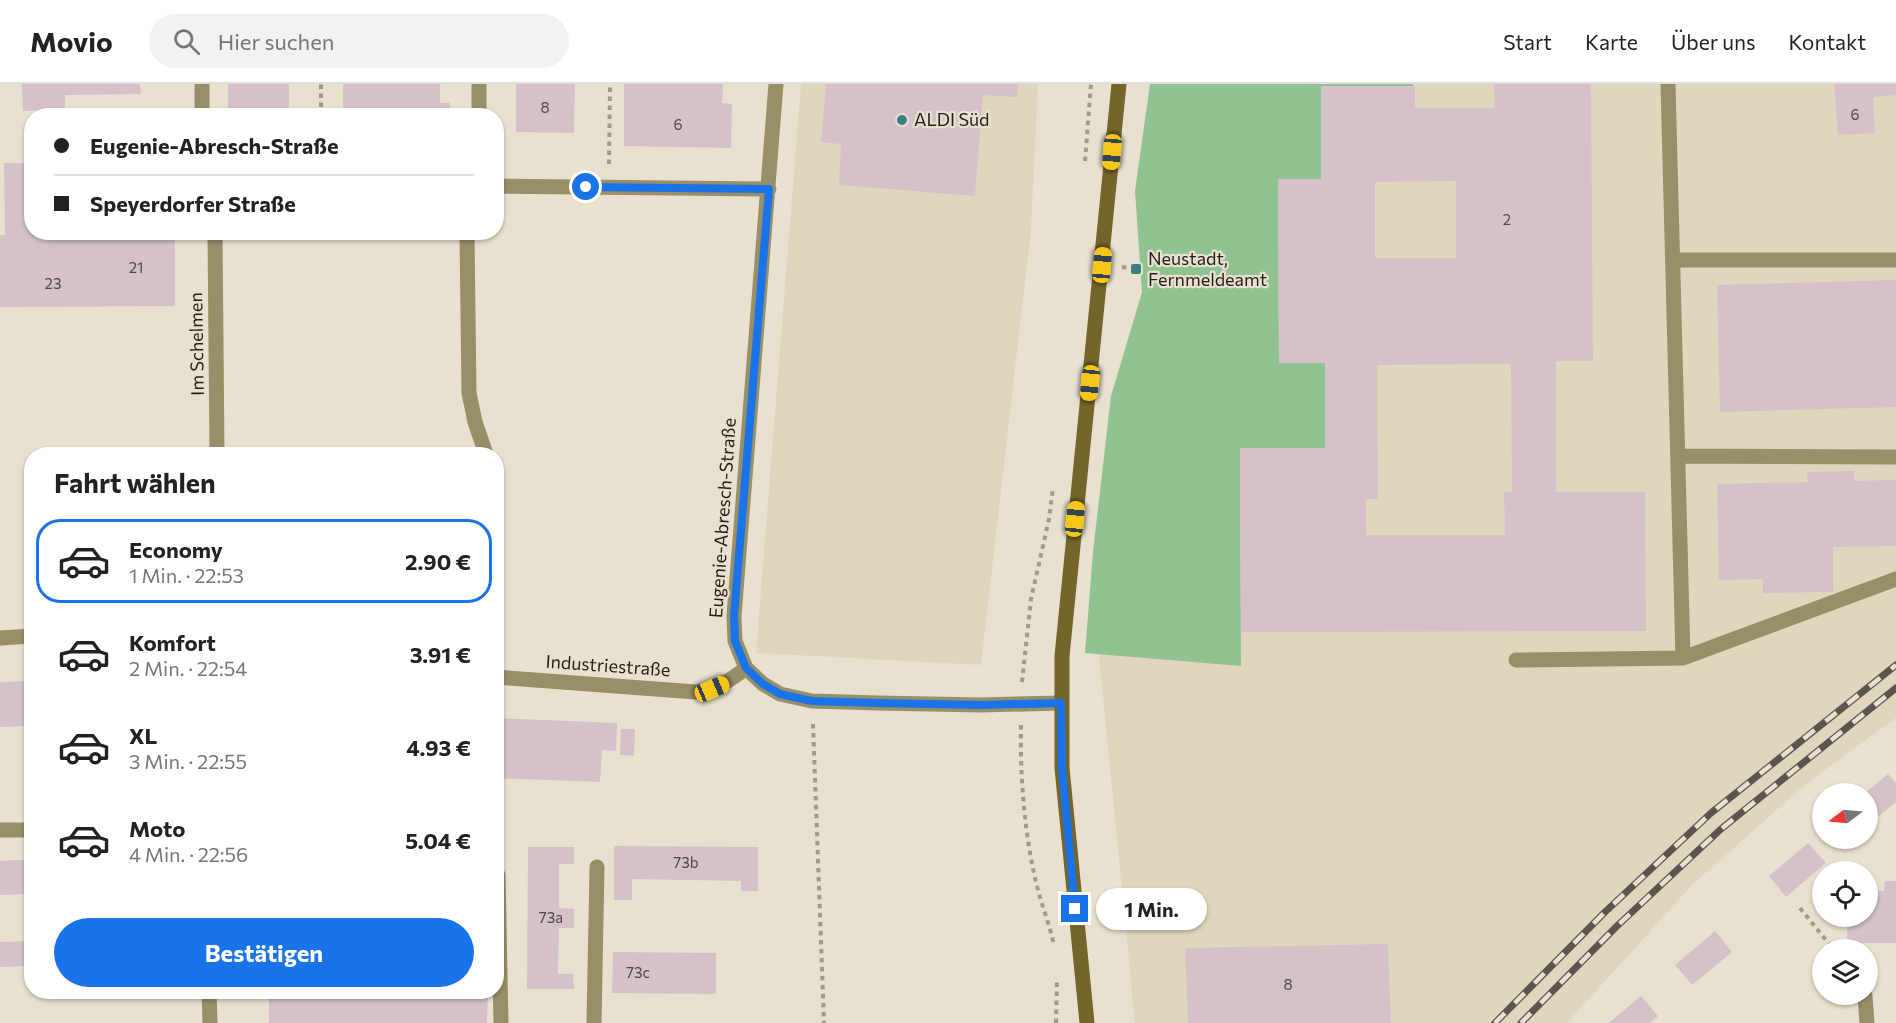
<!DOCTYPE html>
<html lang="de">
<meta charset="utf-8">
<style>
:root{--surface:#fff;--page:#f2f2f2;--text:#222;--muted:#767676;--line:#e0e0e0;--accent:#1a73e8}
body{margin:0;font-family:Commissioner,sans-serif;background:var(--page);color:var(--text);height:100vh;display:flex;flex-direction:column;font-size:22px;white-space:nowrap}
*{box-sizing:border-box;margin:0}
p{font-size:20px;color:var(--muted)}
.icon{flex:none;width:33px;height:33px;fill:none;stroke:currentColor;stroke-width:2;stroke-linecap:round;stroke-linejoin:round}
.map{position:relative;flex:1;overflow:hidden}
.side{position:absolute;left:24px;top:363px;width:480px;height:552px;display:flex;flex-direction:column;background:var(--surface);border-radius:24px;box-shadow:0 2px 4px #0004}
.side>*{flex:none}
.top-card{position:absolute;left:24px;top:24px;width:480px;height:132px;border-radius:24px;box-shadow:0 2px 4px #0004;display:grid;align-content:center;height:132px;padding:0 30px;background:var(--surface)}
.needle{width:39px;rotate:254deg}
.buttons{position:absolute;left:1812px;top:699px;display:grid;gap:12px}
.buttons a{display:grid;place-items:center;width:66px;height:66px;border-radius:50%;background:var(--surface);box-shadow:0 2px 4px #0004;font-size:30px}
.end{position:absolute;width:27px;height:27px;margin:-14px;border:8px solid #1a73e8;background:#fff;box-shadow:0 0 0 3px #fff}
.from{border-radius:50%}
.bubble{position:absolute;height:42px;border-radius:21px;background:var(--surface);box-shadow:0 2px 4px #0004;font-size:20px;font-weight:700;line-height:42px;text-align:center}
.car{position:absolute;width:18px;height:36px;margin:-18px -9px;border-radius:8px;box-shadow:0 0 4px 2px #0007;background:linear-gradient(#f5c518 24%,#345 0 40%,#f5c518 0 76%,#345 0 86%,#f5c518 0)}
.top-card b{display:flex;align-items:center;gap:21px;height:57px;font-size:22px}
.top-card b+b{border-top:2px solid var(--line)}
.top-card i{width:15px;height:15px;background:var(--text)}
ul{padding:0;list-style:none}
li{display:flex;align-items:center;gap:18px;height:84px;margin:0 12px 9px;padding:0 18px;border:3px solid transparent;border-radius:24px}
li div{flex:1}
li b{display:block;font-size:22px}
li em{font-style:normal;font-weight:700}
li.active{border-color:var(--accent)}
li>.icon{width:54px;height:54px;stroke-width:1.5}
h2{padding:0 30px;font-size:27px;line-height:72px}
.cta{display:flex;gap:12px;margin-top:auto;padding:12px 30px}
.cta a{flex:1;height:69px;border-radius:36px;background:var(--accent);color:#fff;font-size:24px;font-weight:700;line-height:69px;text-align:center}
header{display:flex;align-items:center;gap:36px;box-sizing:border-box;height:84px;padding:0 30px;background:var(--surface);border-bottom:2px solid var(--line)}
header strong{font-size:28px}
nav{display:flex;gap:33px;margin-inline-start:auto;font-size:21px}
.search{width:420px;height:54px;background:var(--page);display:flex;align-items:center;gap:15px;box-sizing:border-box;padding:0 21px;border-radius:33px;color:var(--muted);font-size:22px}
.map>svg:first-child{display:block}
</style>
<header>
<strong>Movio</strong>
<div class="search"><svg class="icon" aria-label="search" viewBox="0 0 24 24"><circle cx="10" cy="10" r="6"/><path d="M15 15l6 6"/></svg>Hier suchen</div>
<nav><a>Start</a><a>Karte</a><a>Über uns</a><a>Kontakt</a></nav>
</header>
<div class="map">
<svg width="1896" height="939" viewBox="0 0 1896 939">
<rect width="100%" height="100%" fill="#e9e1d0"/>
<!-- built -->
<path fill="#e0d6be" d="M801,0H1038L1031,146L981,581L756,569Z
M1169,0H1896V634L1807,699L1693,800L1567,939H1135L1098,560Z"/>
<!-- green -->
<path fill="#91c392" d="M1150,0H1413V2H1321V95H1278L1279,278L1325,279V364H1240L1241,582L1085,569L1093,468L1111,312L1142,208L1135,107Z"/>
<!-- building -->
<path fill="#d4c1ca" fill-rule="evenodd" d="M22,0H140L141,10L65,11V26L23,27Z
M228,0H289V32H228Z
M343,0H440V19H450V32H343Z
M516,0H575L574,49L516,48Z
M624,0H723L722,19L732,20L731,64L624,62Z
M826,0H1018L1017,13L983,11L975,112L839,101L841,60L821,58Z
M1494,0H1591L1593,277H1556V408H1645L1646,547L1241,548L1240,364H1325V279H1279L1278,95H1321V2H1415V24H1495ZM1456,97V174H1375V98ZM1511,280L1512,408H1504L1505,451H1366V415H1378L1377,281Z
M1834,0H1896V11L1873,13L1875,49L1838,51Z
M4,79H32V148H175V222L0,223V151H5Z
M1896,196V323L1720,328L1717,201Z
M1854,387V397L1896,396V462L1833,463V508L1763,509V495L1719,496L1717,400L1808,398L1807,388Z
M32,597V642L0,643V598Z
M496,634L617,639L616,667L602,666L600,698L496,694Z
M621,645H635L634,672L620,671Z
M1888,690L1896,699V718L1868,741V710H1864Z
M1808,759L1826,779L1786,813L1769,792Z
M614,762L758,763V807H741V797L632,795V816H614Z
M528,763H574V780H559V824L574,825V844H559L558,890H573L574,905H527Z
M32,775V810L0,811V777Z
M1885,797H1896V859H1847L1848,832H1868V807H1884Z
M1715,847L1732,868L1692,901L1675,881Z
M32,857V882L0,883V858Z
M1388,860L1391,939H1188L1185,864Z
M613,868L716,869V910L612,909Z
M123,908H165V912H124Z
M269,908H488L487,939H269Z
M1641,912L1658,932L1650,939H1609Z"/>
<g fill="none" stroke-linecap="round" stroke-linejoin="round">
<!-- path -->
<path stroke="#9f9a8c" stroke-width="4" stroke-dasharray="4.5 4.5" stroke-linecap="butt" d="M321,32V0
M1085,77L1091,0
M609,80L610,0
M1122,183L1136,185
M1022,598L1031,515L1049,435L1053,404
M813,640L824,939
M1021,641C1020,691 1024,745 1035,794C1040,817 1049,838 1054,861
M1800,824L1834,866
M1056,939L1057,895"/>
<!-- lane -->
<path stroke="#988e68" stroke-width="15" d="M1668,0L1683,574
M1673,176H1896
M1678,372L1896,373
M1516,576L1683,574L1896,495
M0,746H32
M498,791L501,939"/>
<!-- street -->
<path stroke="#988e68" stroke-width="15" d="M202,0V32
M776,0L734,532L735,557L746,584L763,600L780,610L812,617L878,619L981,621L1061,619
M479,32V0
M496,102L769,105
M215,148L217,370
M467,148L469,309L475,338L486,370
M0,554L32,552
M496,593L696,608C717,604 730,597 746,584
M209,908L210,939
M1865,912L1867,939
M594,939L597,783"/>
<!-- secondary -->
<path stroke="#75652a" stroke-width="15" d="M1087,939L1062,684V572L1119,0"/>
<!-- rail casing -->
<g stroke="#5a564d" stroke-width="7">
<path id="rail" d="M1495,939L1605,828L1711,729L1896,581
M1521,939L1617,842L1721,745L1896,604"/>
</g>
<!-- rail -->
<use href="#rail" stroke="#e9e1d0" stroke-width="4.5" stroke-dasharray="14" stroke-linecap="butt"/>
</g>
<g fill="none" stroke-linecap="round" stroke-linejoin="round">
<!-- route -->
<path stroke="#1a73e8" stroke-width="8" d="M586,103L769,105L734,532L735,557L746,584L763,600L780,610L812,617L878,619L981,621L1061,619L1062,684L1075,825"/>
</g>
<!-- markers -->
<g fill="#388081" stroke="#e9e1d0" stroke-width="2">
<circle cx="902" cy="36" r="6"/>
<rect x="1130" y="179" width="12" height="12" rx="3"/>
</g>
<g text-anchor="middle" stroke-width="4.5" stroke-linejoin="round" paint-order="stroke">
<!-- number labels -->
<g font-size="15" fill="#4e4844">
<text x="545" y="29">8</text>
<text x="1855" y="36">6</text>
<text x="678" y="46">6</text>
<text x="1507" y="141">2</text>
<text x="136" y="189">21</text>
<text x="53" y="205">23</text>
<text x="686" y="784">73b</text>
<text x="551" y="839">73a</text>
<text x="638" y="894">73c</text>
<text x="1288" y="906">8</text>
</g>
<!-- poi labels -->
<g font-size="18" fill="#211f18" stroke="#e9e1d0" text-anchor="start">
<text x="914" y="42">ALDI Süd</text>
<text x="1148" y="181">Neustadt,<tspan x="1148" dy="21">Fernmeldeamt</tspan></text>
</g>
<!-- street labels -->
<g font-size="18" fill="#211f18" stroke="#e9e1d0">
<text transform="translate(197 260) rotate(-91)" y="6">Im Schelmen</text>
<text transform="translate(723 434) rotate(-86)" y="6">Eugenie-Abresch-Straße</text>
<text transform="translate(608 582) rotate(4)" y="6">Industriestraße</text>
</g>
</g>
</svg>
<div class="buttons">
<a><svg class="needle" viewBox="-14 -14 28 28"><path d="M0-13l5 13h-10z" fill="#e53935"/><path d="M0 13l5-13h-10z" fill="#767676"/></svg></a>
<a><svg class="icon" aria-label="locate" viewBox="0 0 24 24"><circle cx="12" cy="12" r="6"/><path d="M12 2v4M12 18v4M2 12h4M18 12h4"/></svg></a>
<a><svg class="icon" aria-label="layers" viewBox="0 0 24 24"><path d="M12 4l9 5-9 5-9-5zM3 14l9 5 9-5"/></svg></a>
</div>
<i class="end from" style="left:586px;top:103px"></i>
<i class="end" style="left:1075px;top:825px"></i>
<div class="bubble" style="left:1096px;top:804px;width:111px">1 Min.</div>
<i class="car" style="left:1112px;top:68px;rotate:185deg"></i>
<i class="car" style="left:1102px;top:181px;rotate:5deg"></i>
<i class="car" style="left:1090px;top:299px;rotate:186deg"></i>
<i class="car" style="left:1075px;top:435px;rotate:6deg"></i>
<i class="car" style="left:712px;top:605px;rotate:67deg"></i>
<div class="top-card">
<b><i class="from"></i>Eugenie-Abresch-Straße</b>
<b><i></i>Speyerdorfer Straße</b>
</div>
<section class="side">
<h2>Fahrt wählen</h2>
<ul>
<li class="active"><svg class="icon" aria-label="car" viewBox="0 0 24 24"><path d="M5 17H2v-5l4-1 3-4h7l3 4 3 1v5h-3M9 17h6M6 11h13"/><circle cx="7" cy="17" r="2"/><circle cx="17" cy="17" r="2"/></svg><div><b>Economy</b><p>1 Min. · 22:53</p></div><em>2.90 €</em></li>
<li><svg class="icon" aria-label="car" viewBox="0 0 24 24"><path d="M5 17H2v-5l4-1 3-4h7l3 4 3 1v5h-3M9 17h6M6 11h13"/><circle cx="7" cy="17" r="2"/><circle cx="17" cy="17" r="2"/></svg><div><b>Komfort</b><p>2 Min. · 22:54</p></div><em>3.91 €</em></li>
<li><svg class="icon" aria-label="car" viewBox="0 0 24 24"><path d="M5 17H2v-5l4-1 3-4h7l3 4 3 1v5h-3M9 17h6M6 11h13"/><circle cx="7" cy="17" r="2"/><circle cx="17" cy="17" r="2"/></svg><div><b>XL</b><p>3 Min. · 22:55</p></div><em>4.93 €</em></li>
<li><svg class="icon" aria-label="car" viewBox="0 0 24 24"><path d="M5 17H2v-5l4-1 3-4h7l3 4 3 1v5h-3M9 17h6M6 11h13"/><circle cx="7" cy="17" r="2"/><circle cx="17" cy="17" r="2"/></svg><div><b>Moto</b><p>4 Min. · 22:56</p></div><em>5.04 €</em></li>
</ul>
<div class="cta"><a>Bestätigen</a></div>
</section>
</div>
